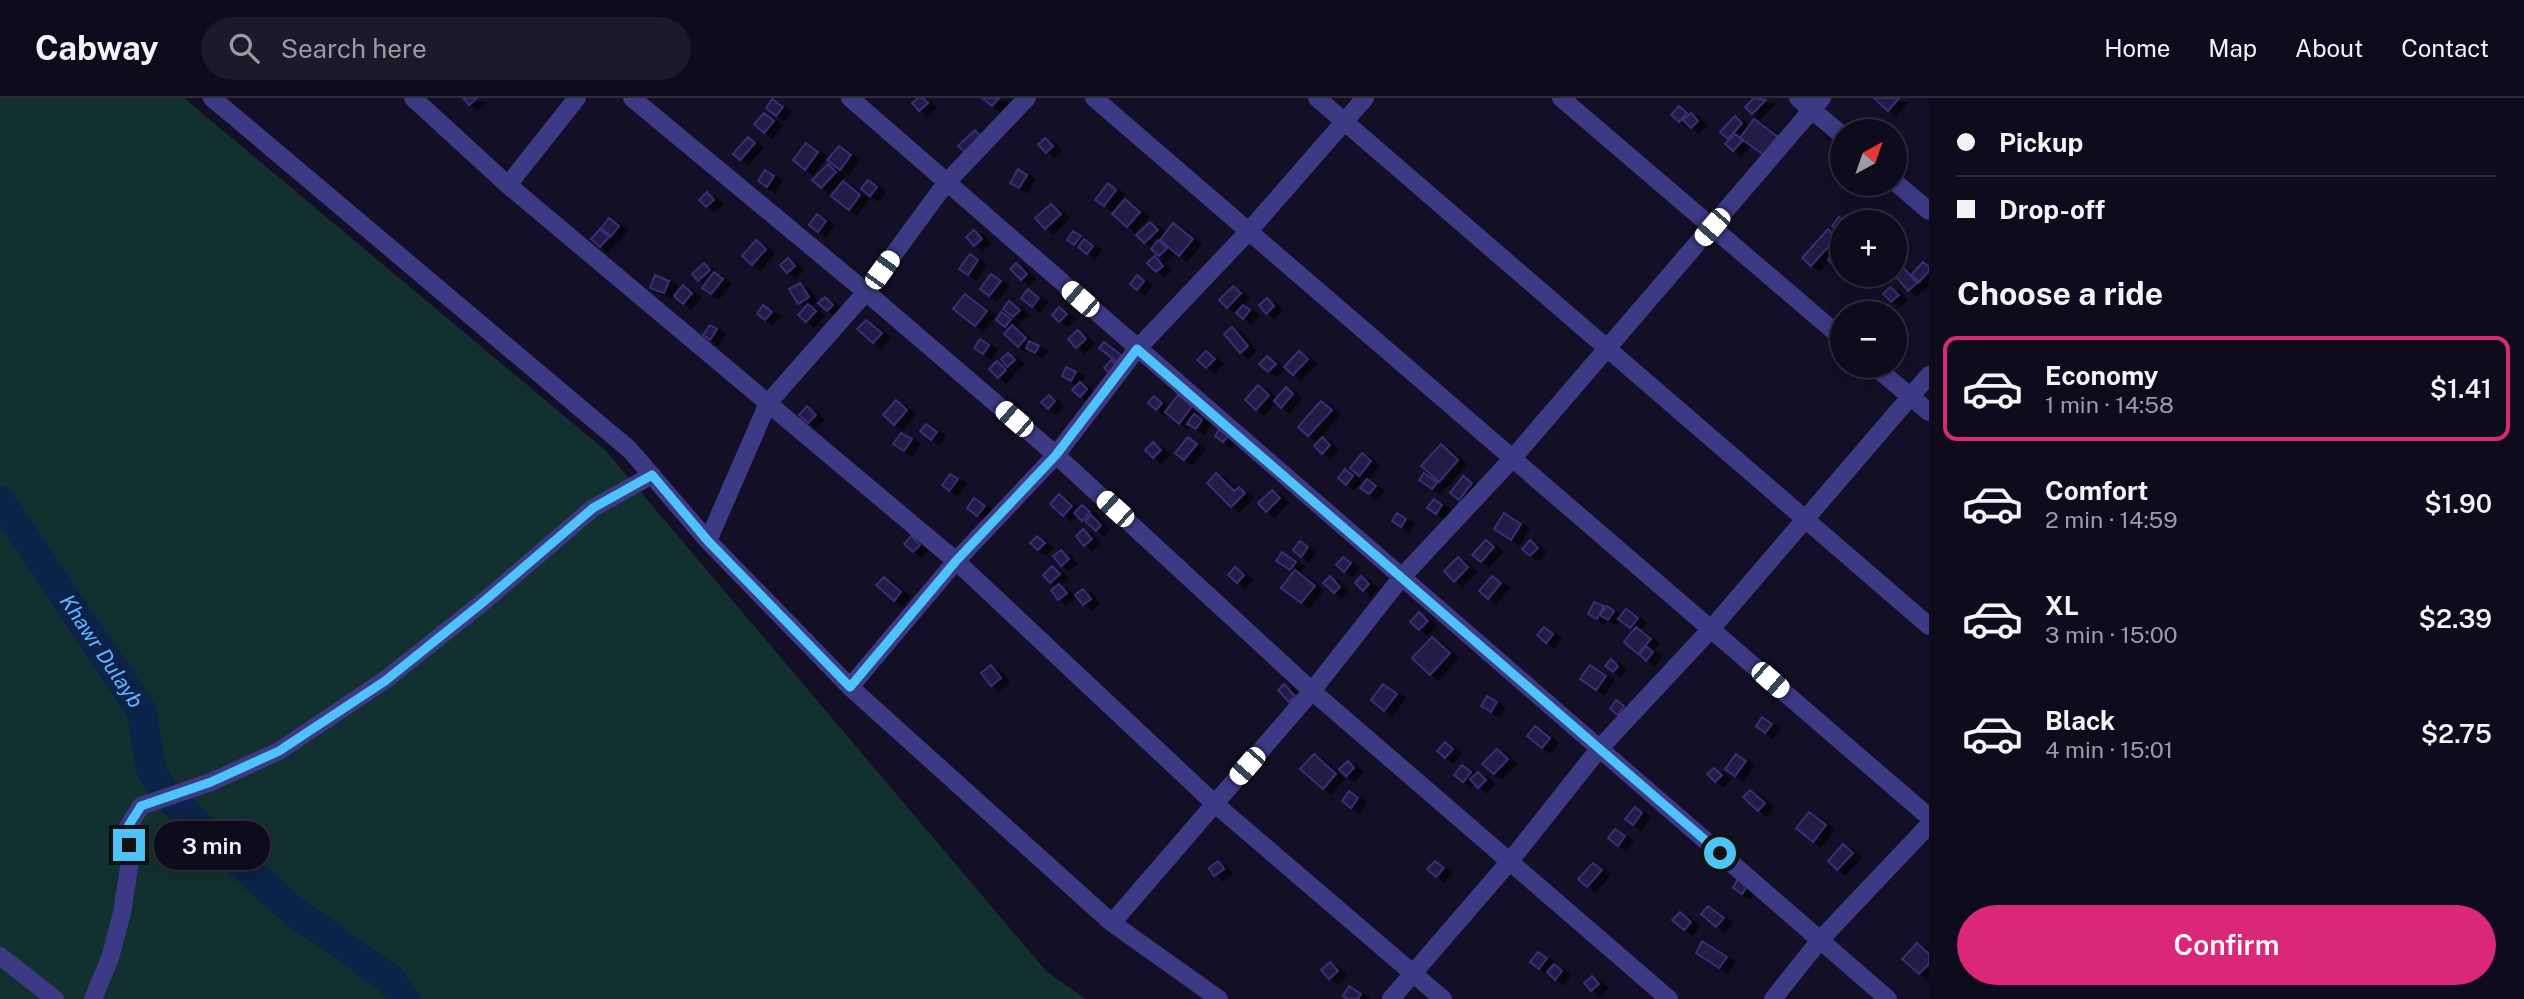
<!DOCTYPE html>
<meta charset="utf-8">
<style>
:root{--surface:#0e0b1c;--page:#1c1929;--text:#f1f3f6;--muted:#9b9ba3;--line:#2e2b3b;--accent:#db2777}
body{margin:0;font-family:"Public Sans",sans-serif;background:var(--page);color:var(--text);height:100vh;display:flex;flex-direction:column;font-size:26px;white-space:nowrap}
*{box-sizing:border-box;margin:0}
p{font-size:23px;color:var(--muted)}
.icon{flex:none;width:38px;height:38px;fill:none;stroke:currentColor;stroke-width:2;stroke-linecap:round;stroke-linejoin:round}
.map{position:relative;flex:1;overflow:hidden}
.side{display:flex;flex-direction:column;background:var(--surface);width:595px}
.side>*{flex:none}
.banner{display:grid;align-content:center;height:154px;padding:0 28px;background:var(--surface)}
.needle{width:46px;rotate:40deg}
.fabs{position:absolute;left:1830px;top:21px;display:grid;gap:14px}
.fabs a{display:grid;place-items:center;width:77px;height:77px;border-radius:50%;background:var(--surface);box-shadow:0 4px 18px #0003,0 0 0 2px var(--line);font-size:35px}
.end{position:absolute;width:32px;height:32px;margin:-16px;border:9px solid #4fc3f7;background:#111;box-shadow:0 0 0 4px #111}
.from{border-radius:50%}
.bubble{position:absolute;height:49px;border-radius:24px;background:var(--surface);box-shadow:0 4px 18px #0003,0 0 0 2px var(--line);font-size:23px;font-weight:600;line-height:49px;text-align:center}
.car{position:absolute;width:21px;height:42px;margin:-21px -10px;border-radius:9px;box-shadow:0 0 5px 2px #0007;background:linear-gradient(#fff 24%,#345 0 40%,#fff 0 76%,#345 0 86%,#fff 0)}
.banner b{display:flex;align-items:center;gap:24px;height:66px;font-size:26px}
.banner b+b{border-top:2px solid var(--line)}
.banner i{width:18px;height:18px;background:var(--text)}
ul{padding:0;list-style:none}
li{display:flex;align-items:center;gap:21px;height:105px;margin:0 14px 10px;padding:0 14px;border:4px solid transparent;border-radius:14px}
li div{flex:1}
li b{display:block;font-size:26px}
li em{font-style:normal;font-weight:600}
li.current{border-color:var(--accent)}
li>.icon{width:63px;height:63px;stroke-width:1.5}
h2{padding:0 28px;font-size:32px;line-height:84px}
.button{display:flex;gap:14px;margin-top:auto;padding:14px 28px}
.button a{flex:1;height:80px;border-radius:42px;background:var(--accent);color:#fff;font-size:28px;font-weight:600;line-height:80px;text-align:center}
header{display:flex;align-items:center;gap:42px;box-sizing:border-box;height:98px;padding:0 35px;background:var(--surface);border-bottom:2px solid var(--line)}
header strong{font-size:33px}
nav{display:flex;gap:38px;margin-inline-start:auto;font-size:24px}
.search{width:490px;height:63px;background:var(--page);display:flex;align-items:center;gap:18px;box-sizing:border-box;padding:0 24px;border-radius:38px;color:var(--muted);font-size:26px}
main{display:flex;flex:1;min-height:0}
.map>svg:first-child{display:block}
</style>
<header>
<strong>Cabway</strong>
<div class="search"><svg class="icon" aria-label="search" viewBox="0 0 24 24"><circle cx="10" cy="10" r="6"/><path d="M15 15l6 6"/></svg>Search here</div>
<nav><a>Home</a><a>Map</a><a>About</a><a>Contact</a></nav>
</header>
<main>
<div class="map">
<svg width="1929" height="901" viewBox="0 0 1929 901">
<defs>
<filter id="shadow"><feDropShadow dx="8" dy="4.5" stdDeviation="0" flood-color="#0009"/></filter>
</defs>
<rect width="100%" height="100%" fill="#130f26"/>
<!-- grass -->
<path fill="#12302f" d="M0,0H184L606,353L1047,874L1086,901H0Z"/>
<g fill="none" stroke-linecap="round" stroke-linejoin="round">
<!-- river -->
<path stroke="#0c2248" stroke-width="30" id="s1" d="M0,402L142,614L151,672L167,698L292,812L389,880L405,901"/>
</g>
<!-- building -->
<path fill="#241b47" stroke="#3b2d73" stroke-width="2" filter="url(#shadow)" d="M463,0H477L469,7Z
M918,0H923L928,5L919,13L912,5Z
M982,0H999L992,8Z
M1754,0L1766,2L1752,16L1745,9Z
M1874,0H1899L1888,13Z
M772,1L783,9L776,18L766,10Z
M1679,8L1687,15L1679,24L1671,17Z
M764,15L774,23L764,35L754,26Z
M1691,15L1698,23L1691,30L1683,22Z
M1735,18L1742,25L1728,41L1720,34Z
M1754,21L1778,39L1764,57L1740,40Z
M975,32L982,40L966,55L958,48Z
M1735,36L1743,42L1733,53L1725,46Z
M748,39L755,45L740,62L733,56Z
M1045,40L1053,48L1046,55L1038,46Z
M806,45L818,54L805,72L793,62Z
M839,48L851,57L840,72L827,62Z
M828,66L836,74L821,90L812,82Z
M1018,71L1027,77L1019,90L1010,85Z
M765,72L774,78L767,89L758,83Z
M868,82L877,89L870,98L861,91Z
M843,83L860,97L849,112L831,98Z
M1108,85L1116,92L1104,108L1095,102Z
M707,94L714,102L706,109L699,102Z
M1125,101L1140,114L1127,129L1112,116Z
M1051,106L1061,116L1045,131L1035,120Z
M817,116L826,123L818,134L809,127Z
M1839,119L1845,124H1843V136L1832,128Z
M609,120L619,128L611,138L601,130Z
M1150,124L1158,132L1144,145L1136,137Z
M1173,125L1193,141L1179,158L1160,142Z
M600,131L609,139L600,149L591,141Z
M1828,131L1836,140L1811,168L1802,160Z
M974,132L982,141L974,148L966,139Z
M1073,133L1081,138L1074,147L1067,142Z
M1084,141L1093,148L1087,156L1078,149Z
M756,142L766,151L752,167L742,158Z
M1158,142L1167,150L1159,158L1151,151Z
M1842,145H1843V175L1828,162Z
M970,156L978,162L968,177L959,171Z
M1155,158L1163,168L1156,174L1147,165Z
M788,160L795,168L787,175L780,167Z
M1923,164L1929,169V173L1919,184L1911,177Z
M704,165L710,172L698,183L692,176Z
M1016,165L1027,176L1021,182L1010,171Z
M1902,168L1917,185L1908,193L1895,177Z
M714,174L723,181L711,196L702,190Z
M991,176L1001,183L989,198L980,191Z
M655,177L669,183L664,195L650,190Z
M1137,177L1144,183L1137,192L1130,186Z
M800,185L809,199L798,206L789,191Z
M683,187L692,195L683,206L674,198Z
M1233,188L1241,195L1227,210L1219,202Z
M1890,189L1899,197L1891,204L1883,196Z
M1028,191L1039,200L1032,209L1021,200Z
M965,196L987,213L975,228L953,211Z
M825,199L833,207L827,213L818,205Z
M1267,200L1274,208L1266,216L1259,207Z
M1009,203L1020,212L1013,219L1003,211Z
M808,206L816,213L806,224L798,217Z
M763,207L772,214L765,222L757,216Z
M1243,207L1250,212L1243,221L1236,215Z
M1059,209L1067,216L1059,224L1052,217Z
M1001,214L1011,221L1005,229L996,222Z
M866,222L882,235L873,245L857,231Z
M710,227L717,231L710,242L703,237Z
M1012,227L1026,240L1018,249L1004,236Z
M1232,229L1248,248L1240,255L1224,236Z
M1078,232L1086,241L1076,250L1068,241Z
M980,241L989,247L983,256L974,250Z
M1029,243L1039,248L1035,255L1026,250Z
M1104,244L1125,260L1120,266L1099,250Z
M1206,253L1215,261L1206,270L1197,262Z
M1299,253L1308,261L1293,277L1284,269Z
M1008,255L1015,262L1007,269L1001,261Z
M1267,258L1276,266L1268,274L1259,266Z
M1111,262L1119,269L1111,277L1104,270Z
M997,263L1006,272L998,280L989,271Z
M1066,269L1076,274L1071,283L1062,278Z
M1080,284L1087,291L1080,299L1072,292Z
M1258,287L1269,297L1256,312L1245,302Z
M1286,289L1293,296L1281,310L1274,303Z
M1049,297L1055,303L1048,311L1041,304Z
M1178,297L1192,308L1179,326L1165,314Z
M1154,298L1162,305L1156,312L1148,305Z
M896,302L907,312L894,327L883,317Z
M1321,303L1332,312L1308,338L1298,329Z
M807,308L816,317L808,325L799,317Z
M1194,316L1202,322L1196,331L1187,326Z
M926,326L937,334L931,342L920,333Z
M1221,329L1230,335L1223,344L1215,338Z
M901,335L912,341L904,353L893,346Z
M1188,339L1197,346L1184,362L1175,355Z
M1322,339L1330,347L1322,356L1314,348Z
M1153,344L1161,352L1153,360L1145,352Z
M1441,346L1458,362L1439,384L1421,368Z
M1362,355L1371,363L1359,378L1350,370Z
M1345,371L1353,378L1346,387L1338,380Z
M1216,375L1234,393L1239,389L1245,395L1231,409L1207,385Z
M1424,375L1437,385L1432,391L1419,382Z
M950,376L958,381L949,393L942,387Z
M1463,378L1472,385L1459,402L1450,395Z
M1367,381L1376,388L1369,396L1360,390Z
M1272,392L1280,400L1266,414L1258,405Z
M1059,396L1072,408L1063,418L1050,406Z
M974,400L985,408L977,418L967,410Z
M1434,401L1442,407L1436,416L1427,410Z
M1082,407L1090,414L1082,423L1074,415Z
M1397,415L1406,421L1401,429L1392,423Z
M1504,415L1521,426L1511,442L1494,431Z
M1091,417L1101,427L1096,433L1085,423Z
M1083,431L1092,441L1084,448L1076,438Z
M911,438L920,447L913,454L904,446Z
M1037,438L1045,445L1038,452L1030,445Z
M1486,442L1494,449L1481,464L1472,457Z
M1530,442L1538,450L1530,458L1522,451Z
M1300,443L1308,449L1301,459L1293,452Z
M1061,452L1069,461L1061,468L1053,458Z
M1282,454L1296,464L1290,472L1276,463Z
M1343,459L1351,465L1344,474L1336,467Z
M1458,459L1468,469L1454,484L1444,473Z
M1052,468L1060,476L1050,485L1043,477Z
M1235,469L1244,477L1237,485L1228,477Z
M1295,472L1315,488L1301,505L1281,490Z
M1330,478L1340,489L1334,495L1323,485Z
M1361,478L1369,486L1363,493L1355,485Z
M1492,478L1501,485L1488,501L1479,493Z
M884,479L901,494L894,503L876,487Z
M1059,486L1067,495L1058,502L1051,492Z
M1083,491L1091,501L1083,507L1075,497Z
M1594,504L1604,508L1597,521L1588,516Z
M1607,508L1614,513L1608,522L1600,517Z
M1626,511L1638,520L1630,530L1618,521Z
M1419,514L1428,523L1419,532L1410,524Z
M1544,529L1553,536L1546,545L1537,537Z
M1636,529L1651,541L1638,556L1624,544Z
M1432,539L1450,555L1430,577L1412,560Z
M1646,548L1653,554L1646,563L1639,556Z
M1611,561L1618,568L1613,574L1605,568Z
M991,567L1001,580L991,588L981,575Z
M1590,567L1606,578L1596,592L1580,581Z
M1284,586L1295,598L1289,604L1278,592Z
M1383,586L1397,596L1384,613L1371,602Z
M1487,598L1497,604L1491,614L1481,608Z
M1616,602L1624,608L1618,617L1610,611Z
M1762,619L1772,626L1765,635L1756,628Z
M1535,628L1550,640L1542,650L1527,638Z
M1445,644L1453,651L1445,660L1437,653Z
M1497,651L1508,661L1494,676L1482,666Z
M1314,656L1336,676L1323,691L1300,671Z
M1736,656L1746,663L1735,678L1725,671Z
M1348,663L1354,670L1346,678L1339,671Z
M1462,667L1471,674L1463,684L1454,677Z
M1714,670L1722,677L1715,684L1707,676Z
M1478,674L1486,682L1478,690L1470,681Z
M1750,692L1765,705L1758,713L1743,699Z
M1349,693L1358,700L1351,710L1342,703Z
M1635,709L1642,715L1633,727L1625,721Z
M1809,714L1826,727L1813,744L1796,730Z
M1615,731L1625,738L1618,748L1608,740Z
M1843,746L1853,755L1837,772L1828,763Z
M1218,763L1224,771L1214,778L1209,770Z
M1435,763L1444,770L1436,779L1427,771Z
M1593,765L1602,772L1587,789L1578,781Z
M1738,781L1748,787L1742,796L1733,790Z
M1708,808L1724,820L1716,829L1701,816Z
M1680,814L1691,824L1684,832L1672,822Z
M1702,843L1727,859L1719,870L1696,855Z
M1917,845L1929,856V866L1919,876L1902,861Z
M1538,854L1547,860L1539,871L1530,864Z
M1330,864L1338,873L1329,881L1321,872Z
M1554,866L1562,873L1555,882L1547,874Z
M1592,878L1599,886L1591,893L1584,885Z
M1349,888L1361,896L1358,901H1347L1343,898Z"/>
<g fill="none" stroke-linecap="round" stroke-linejoin="round">
<!-- minor -->
<path stroke="#3d3a85" stroke-width="18" d="M212,0L630,352L708,443L850,589L1112,825L1219,901
M413,0L508,87L956,463L1215,706L1443,901
M632,0L866,194L1056,357L1312,593L1669,901
M850,0L1888,901
M1094,0L1929,719
M1317,0L1929,528
M1561,0L1843,241
M1798,0L1843,38
M1895,84L1929,113
M508,87L577,0
M1874,268L1929,314
M708,443L768,305L866,194L946,85L1027,0
M850,589L956,463L1056,357L1137,251L1249,133L1365,0
M1112,825L1312,593L1401,480L1513,360L1822,0
M0,858L55,901
M93,901L110,860L122,815L130,763L127,730L141,708L211,684L279,653L385,582L482,505L593,410L652,377
M1391,901L1510,763L1599,651L1711,531L1929,277
M1773,901L1820,842L1929,727"/>
</g>
<g fill="none" stroke-linecap="round" stroke-linejoin="round">
<!-- route -->
<path stroke="#4fc3f7" stroke-width="9" d="M129,747L127,730L141,708L211,684L279,653L385,583L482,505L593,410L652,377L708,443L850,589L956,463L1056,357L1137,251L1720,755"/>
</g>
<g text-anchor="middle" stroke-width="5" stroke-linejoin="round" paint-order="stroke">
<!-- water labels -->
<g font-size="21" font-style="italic" fill="#62b6ff" stroke="#130f26">
<text dy="7" stroke="none"><textPath href="#s1" startOffset="182">Khawr Dulayb</textPath></text>
</g>
</g>
</svg>
<div class="fabs">
<a><svg class="needle" viewBox="-14 -14 28 28"><path d="M0-13l5 13h-10z" fill="#e53935"/><path d="M0 13l5-13h-10z" fill="#9b9ba3"/></svg></a>
<a>+</a>
<a>−</a>
</div>
<i class="end from" style="left:1720px;top:755px"></i>
<i class="end" style="left:129px;top:747px"></i>
<div class="bubble" style="left:154px;top:723px;width:116px">3 min</div>
<i class="car" style="left:1712px;top:129px;rotate:221deg"></i>
<i class="car" style="left:882px;top:172px;rotate:36deg"></i>
<i class="car" style="left:1080px;top:201px;rotate:311deg"></i>
<i class="car" style="left:1014px;top:321px;rotate:311deg"></i>
<i class="car" style="left:1115px;top:411px;rotate:312deg"></i>
<i class="car" style="left:1770px;top:582px;rotate:131deg"></i>
<i class="car" style="left:1247px;top:668px;rotate:221deg"></i>
</div>
<section class="side">
<div class="banner">
<b><i class="from"></i>Pickup</b>
<b><i></i>Drop-off</b>
</div>
<h2>Choose a ride</h2>
<ul>
<li class="current"><svg class="icon" aria-label="car" viewBox="0 0 24 24"><path d="M5 17H2v-5l4-1 3-4h7l3 4 3 1v5h-3M9 17h6M6 11h13"/><circle cx="7" cy="17" r="2"/><circle cx="17" cy="17" r="2"/></svg><div><b>Economy</b><p>1 min · 14:58</p></div><em>$1.41</em></li>
<li><svg class="icon" aria-label="car" viewBox="0 0 24 24"><path d="M5 17H2v-5l4-1 3-4h7l3 4 3 1v5h-3M9 17h6M6 11h13"/><circle cx="7" cy="17" r="2"/><circle cx="17" cy="17" r="2"/></svg><div><b>Comfort</b><p>2 min · 14:59</p></div><em>$1.90</em></li>
<li><svg class="icon" aria-label="car" viewBox="0 0 24 24"><path d="M5 17H2v-5l4-1 3-4h7l3 4 3 1v5h-3M9 17h6M6 11h13"/><circle cx="7" cy="17" r="2"/><circle cx="17" cy="17" r="2"/></svg><div><b>XL</b><p>3 min · 15:00</p></div><em>$2.39</em></li>
<li><svg class="icon" aria-label="car" viewBox="0 0 24 24"><path d="M5 17H2v-5l4-1 3-4h7l3 4 3 1v5h-3M9 17h6M6 11h13"/><circle cx="7" cy="17" r="2"/><circle cx="17" cy="17" r="2"/></svg><div><b>Black</b><p>4 min · 15:01</p></div><em>$2.75</em></li>
</ul>
<div class="button"><a>Confirm</a></div>
</section>
</main>
